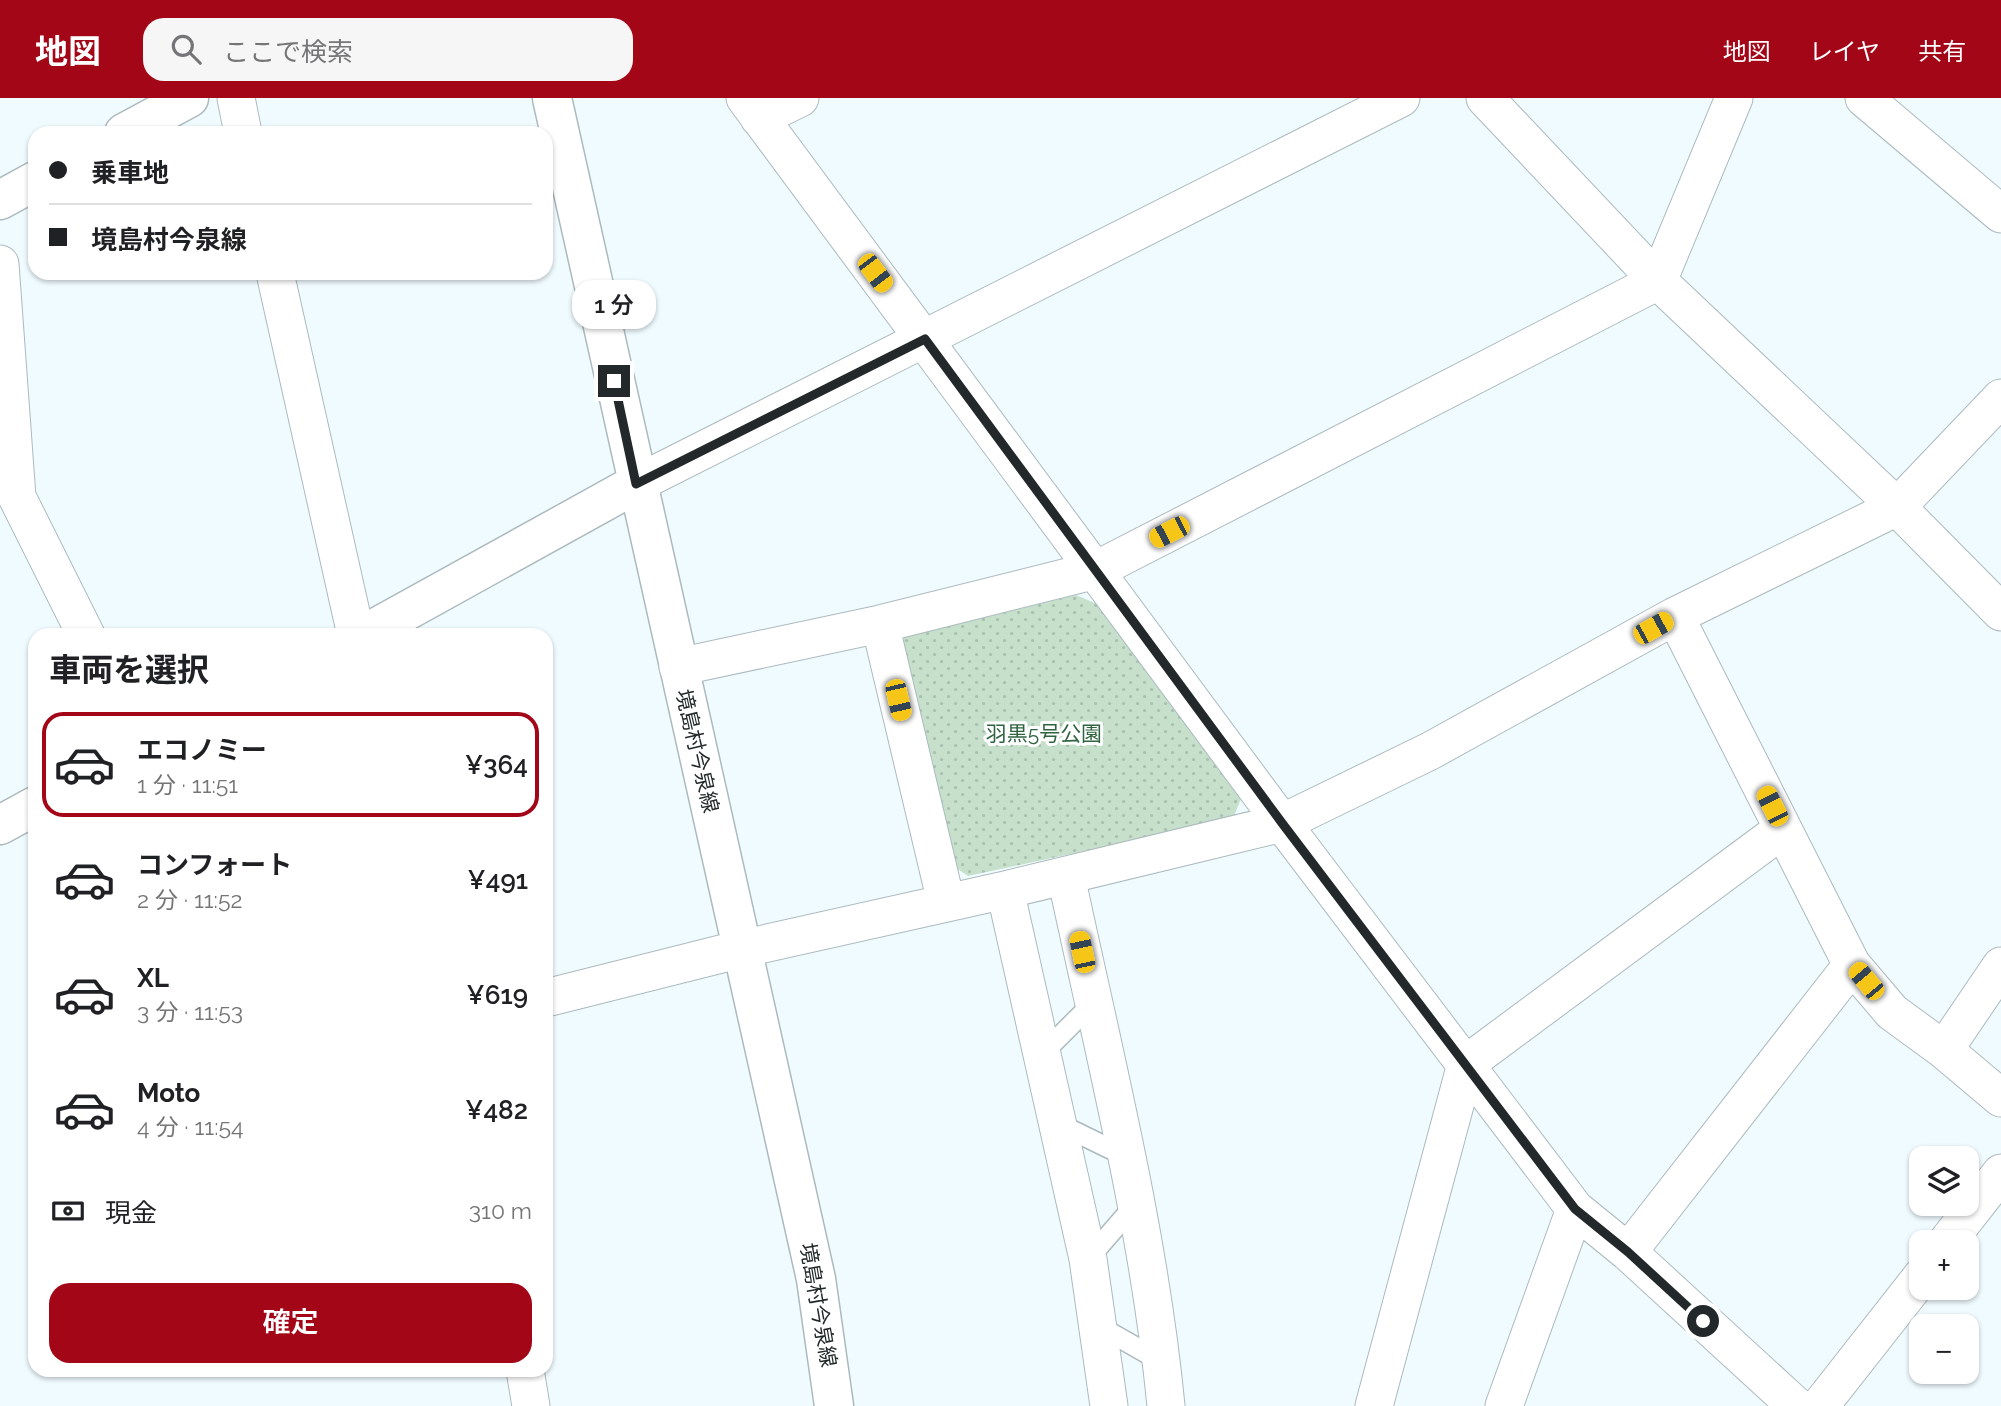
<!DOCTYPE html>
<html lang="ja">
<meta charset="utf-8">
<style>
:root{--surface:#fff;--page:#f6f6f6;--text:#202124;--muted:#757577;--line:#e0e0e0;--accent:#a20617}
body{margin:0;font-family:Raleway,"Noto Sans JP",sans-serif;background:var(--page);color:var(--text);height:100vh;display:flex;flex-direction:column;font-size:26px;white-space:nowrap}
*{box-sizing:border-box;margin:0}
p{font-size:23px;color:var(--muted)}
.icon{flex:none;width:38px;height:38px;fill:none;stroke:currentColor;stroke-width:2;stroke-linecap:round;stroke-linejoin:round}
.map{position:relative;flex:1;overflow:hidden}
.sheet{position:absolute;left:28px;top:530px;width:525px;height:749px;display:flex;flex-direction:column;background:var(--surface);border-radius:21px;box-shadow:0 2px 5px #0004}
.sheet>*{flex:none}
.guide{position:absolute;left:28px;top:28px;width:525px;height:154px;border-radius:21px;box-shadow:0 2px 5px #0004;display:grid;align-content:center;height:154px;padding:0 21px;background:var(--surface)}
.tools{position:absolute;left:1909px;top:1048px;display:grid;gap:14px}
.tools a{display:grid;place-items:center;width:70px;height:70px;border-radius:14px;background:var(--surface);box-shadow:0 2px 5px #0004;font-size:35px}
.end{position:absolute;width:32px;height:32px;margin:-16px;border:9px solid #23292a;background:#fff;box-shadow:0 0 0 4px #fff}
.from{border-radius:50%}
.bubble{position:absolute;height:49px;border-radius:21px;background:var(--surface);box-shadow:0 2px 5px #0004;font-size:23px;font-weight:600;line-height:49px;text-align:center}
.car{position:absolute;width:21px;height:42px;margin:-21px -10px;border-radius:9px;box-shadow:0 0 5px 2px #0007;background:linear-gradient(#f5c518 24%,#345 0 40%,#f5c518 0 76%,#345 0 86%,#f5c518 0)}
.guide b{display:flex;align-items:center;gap:24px;height:66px;font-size:26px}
.guide b+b{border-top:2px solid var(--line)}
.guide i{width:18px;height:18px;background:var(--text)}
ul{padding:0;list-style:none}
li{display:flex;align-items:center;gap:21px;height:105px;margin:0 14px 10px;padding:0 7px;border:4px solid transparent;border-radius:21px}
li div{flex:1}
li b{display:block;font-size:26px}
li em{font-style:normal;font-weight:600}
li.current{border-color:var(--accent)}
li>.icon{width:63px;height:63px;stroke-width:1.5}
h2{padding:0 21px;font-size:32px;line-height:84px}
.pay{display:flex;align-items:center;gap:18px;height:77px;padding:0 21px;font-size:26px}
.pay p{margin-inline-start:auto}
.action{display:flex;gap:14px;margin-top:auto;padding:14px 21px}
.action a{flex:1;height:80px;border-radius:21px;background:var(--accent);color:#fff;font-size:28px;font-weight:600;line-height:80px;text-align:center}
header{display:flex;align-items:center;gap:42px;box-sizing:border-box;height:98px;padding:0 35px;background:var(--accent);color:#fff}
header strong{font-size:33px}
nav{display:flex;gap:38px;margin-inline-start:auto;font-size:24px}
.search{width:490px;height:63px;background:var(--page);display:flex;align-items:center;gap:18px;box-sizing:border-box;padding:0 24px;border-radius:21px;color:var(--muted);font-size:26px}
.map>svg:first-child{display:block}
</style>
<header>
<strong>地図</strong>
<div class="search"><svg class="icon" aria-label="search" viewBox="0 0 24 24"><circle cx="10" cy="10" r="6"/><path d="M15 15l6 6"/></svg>ここで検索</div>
<nav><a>地図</a><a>レイヤ</a><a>共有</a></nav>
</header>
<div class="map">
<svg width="2001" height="1308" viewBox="0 0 2001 1308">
<defs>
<pattern id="park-dots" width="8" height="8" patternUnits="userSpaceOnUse" patternTransform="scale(1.75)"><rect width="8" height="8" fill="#c6e0cc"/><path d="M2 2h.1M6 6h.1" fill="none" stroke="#aac0af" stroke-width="1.8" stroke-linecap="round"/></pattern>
</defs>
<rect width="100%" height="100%" fill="#f0fbff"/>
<!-- park -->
<path fill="url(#park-dots)" d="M1076,497L1104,509L1242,698L1233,721L968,778L949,765L898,557L904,539Z"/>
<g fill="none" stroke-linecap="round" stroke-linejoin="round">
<!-- lane casing -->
<g stroke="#acbabe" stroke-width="22">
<path id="lane" d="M1042,956L1093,905
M1057,1025L1125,1058
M1088,1161L1134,1108
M1097,1227L1162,1264"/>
</g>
<!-- street casing -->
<g stroke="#acbabe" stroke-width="39">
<path id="street" d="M236,0L243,35
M745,0L1282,725L1575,1111L1628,1154L1796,1308
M1485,0L1658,183L1897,409L2001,514
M1864,0L2001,116
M759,20L800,0
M0,166L17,399L86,537
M275,175L356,537
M636,386L1401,0
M1675,518L1852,867L1892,914L1944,952
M880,526L946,804
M678,569L880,526L1096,472L1658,183L1734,0
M1066,778C1103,952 1149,1131 1166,1308
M1005,792L1088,1161L1109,1308
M2001,868L1944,952L2001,1000
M546,900L741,851L1005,792L1282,725L1430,653L1675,518L1897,409L2001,300
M1947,1144L2001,1075
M1628,1154L1852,867
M525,1272L531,1308
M1374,1308L1466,966L1783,731
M1504,1308L1575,1111
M1820,1308L1922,1178"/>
</g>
<!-- secondary casing -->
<g stroke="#acbabe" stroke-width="41">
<path id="secondary" d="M552,0L816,1181L834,1308
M124,35L189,0
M0,102L35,83
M363,537L636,386
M0,727L35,708"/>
</g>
<!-- lane -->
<use href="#lane" stroke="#fff" stroke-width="19"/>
<!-- street -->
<use href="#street" stroke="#fff" stroke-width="37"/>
<!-- secondary -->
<use href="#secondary" stroke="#fff" stroke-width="38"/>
</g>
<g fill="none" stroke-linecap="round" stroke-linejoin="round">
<!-- route -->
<path stroke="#23292a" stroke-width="9" d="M614,283L636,386L925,241L1282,725L1575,1111L1628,1154L1703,1223"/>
</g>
<g text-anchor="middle" stroke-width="6" stroke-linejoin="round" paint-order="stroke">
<!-- park labels -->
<g font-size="21" fill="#306440" stroke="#fff">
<text x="1044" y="643">羽黒5号公園</text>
</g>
<!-- street labels -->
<g font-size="21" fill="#23292a" stroke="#fff">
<text transform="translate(697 653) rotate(77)" y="7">境島村今泉線</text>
<text transform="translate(818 1207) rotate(80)" y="7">境島村今泉線</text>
</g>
</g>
</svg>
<div class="tools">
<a><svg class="icon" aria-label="layers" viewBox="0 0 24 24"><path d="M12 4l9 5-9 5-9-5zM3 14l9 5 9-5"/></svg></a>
<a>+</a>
<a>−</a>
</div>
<i class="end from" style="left:1703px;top:1223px"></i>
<i class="end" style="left:614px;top:283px"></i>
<div class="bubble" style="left:572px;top:182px;width:84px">1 分</div>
<i class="car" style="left:875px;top:175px;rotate:143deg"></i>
<i class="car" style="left:1169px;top:434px;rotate:243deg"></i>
<i class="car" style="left:1653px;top:530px;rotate:61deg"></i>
<i class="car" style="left:898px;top:602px;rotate:167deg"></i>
<i class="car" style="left:1772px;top:708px;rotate:333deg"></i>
<i class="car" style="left:1082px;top:854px;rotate:348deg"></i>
<i class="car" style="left:1866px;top:883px;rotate:320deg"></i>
<div class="guide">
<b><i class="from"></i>乗車地</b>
<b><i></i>境島村今泉線</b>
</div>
<section class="sheet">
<h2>車両を選択</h2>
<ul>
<li class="current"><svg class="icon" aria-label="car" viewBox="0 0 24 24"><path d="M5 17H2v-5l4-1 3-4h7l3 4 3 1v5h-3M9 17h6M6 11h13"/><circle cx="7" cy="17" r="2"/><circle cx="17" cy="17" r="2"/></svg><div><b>エコノミー</b><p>1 分 · 11:51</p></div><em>¥364</em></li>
<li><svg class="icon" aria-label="car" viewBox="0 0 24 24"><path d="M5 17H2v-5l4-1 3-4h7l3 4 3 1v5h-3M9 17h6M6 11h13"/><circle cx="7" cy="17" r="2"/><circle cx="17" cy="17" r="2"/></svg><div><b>コンフォート</b><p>2 分 · 11:52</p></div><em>¥491</em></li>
<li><svg class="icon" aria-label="car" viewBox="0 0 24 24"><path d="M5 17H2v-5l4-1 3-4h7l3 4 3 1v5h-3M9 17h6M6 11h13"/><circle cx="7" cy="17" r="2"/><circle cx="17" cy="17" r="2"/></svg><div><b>XL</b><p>3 分 · 11:53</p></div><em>¥619</em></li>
<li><svg class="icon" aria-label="car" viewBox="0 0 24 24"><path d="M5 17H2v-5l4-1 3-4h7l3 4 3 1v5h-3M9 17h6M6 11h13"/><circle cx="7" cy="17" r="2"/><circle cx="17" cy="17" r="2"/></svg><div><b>Moto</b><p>4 分 · 11:54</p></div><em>¥482</em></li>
</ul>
<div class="pay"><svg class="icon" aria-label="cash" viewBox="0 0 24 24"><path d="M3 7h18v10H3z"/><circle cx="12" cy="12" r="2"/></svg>現金<p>310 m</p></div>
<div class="action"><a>確定</a></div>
</section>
</div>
